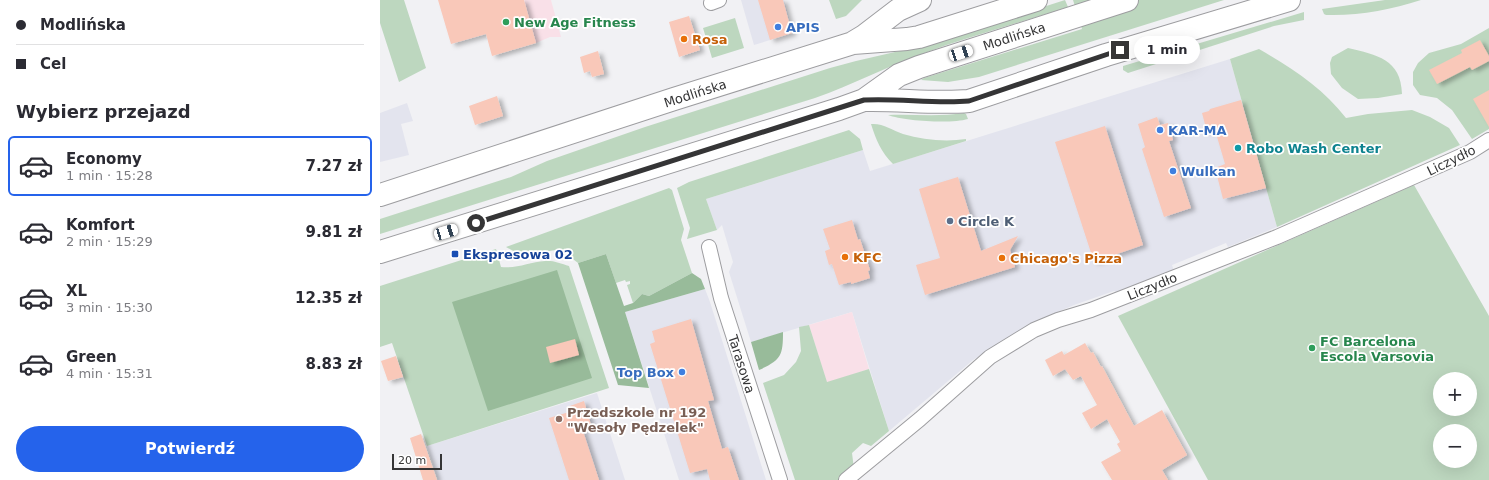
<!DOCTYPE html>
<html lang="pl">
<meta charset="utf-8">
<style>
:root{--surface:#fff;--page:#f7f7f7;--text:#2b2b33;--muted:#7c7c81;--line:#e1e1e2;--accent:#2563eb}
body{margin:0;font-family:"DejaVu Sans",sans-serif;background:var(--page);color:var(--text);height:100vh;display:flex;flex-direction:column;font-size:15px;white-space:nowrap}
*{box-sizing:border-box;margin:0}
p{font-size:13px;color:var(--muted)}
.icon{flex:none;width:22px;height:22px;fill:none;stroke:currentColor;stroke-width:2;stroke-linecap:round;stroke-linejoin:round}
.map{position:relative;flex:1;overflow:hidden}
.panel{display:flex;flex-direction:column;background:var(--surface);width:380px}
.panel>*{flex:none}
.guide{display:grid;align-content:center;height:88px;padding:0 16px;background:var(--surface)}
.buttons{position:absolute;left:1053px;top:372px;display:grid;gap:8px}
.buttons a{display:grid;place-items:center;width:44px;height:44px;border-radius:50%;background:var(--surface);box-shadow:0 4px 16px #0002;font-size:20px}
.scale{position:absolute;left:12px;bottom:10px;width:50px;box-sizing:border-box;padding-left:4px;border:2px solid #353536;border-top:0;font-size:11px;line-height:14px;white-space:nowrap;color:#353536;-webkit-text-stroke:3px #fff;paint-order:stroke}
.end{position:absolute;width:18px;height:18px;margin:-9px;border:5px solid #353536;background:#fff;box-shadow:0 0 0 2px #fff}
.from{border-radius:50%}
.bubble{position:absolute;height:28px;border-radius:14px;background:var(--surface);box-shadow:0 4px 16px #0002;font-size:13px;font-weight:800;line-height:28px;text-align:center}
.car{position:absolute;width:12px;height:24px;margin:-12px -6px;border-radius:5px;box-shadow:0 0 3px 1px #0007;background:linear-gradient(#fff 24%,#345 0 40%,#fff 0 76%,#345 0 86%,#fff 0)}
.guide b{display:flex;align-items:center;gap:14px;height:38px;font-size:15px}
.guide b+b{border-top:1px solid var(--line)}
.guide i{width:10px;height:10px;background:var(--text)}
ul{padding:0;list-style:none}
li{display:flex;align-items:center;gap:12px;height:60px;margin:0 8px 6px;padding:0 8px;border:2px solid transparent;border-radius:6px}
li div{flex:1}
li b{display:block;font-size:15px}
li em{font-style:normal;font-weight:800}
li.current{border-color:var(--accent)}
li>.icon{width:36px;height:36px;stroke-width:1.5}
h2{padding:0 16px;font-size:18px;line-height:48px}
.action{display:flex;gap:8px;margin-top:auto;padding:8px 16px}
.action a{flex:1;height:46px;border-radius:24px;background:var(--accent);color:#fff;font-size:16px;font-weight:800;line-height:46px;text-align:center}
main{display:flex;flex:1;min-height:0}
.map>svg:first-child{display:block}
</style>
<main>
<section class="panel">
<div class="guide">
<b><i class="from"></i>Modlińska</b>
<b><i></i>Cel</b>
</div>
<h2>Wybierz przejazd</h2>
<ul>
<li class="current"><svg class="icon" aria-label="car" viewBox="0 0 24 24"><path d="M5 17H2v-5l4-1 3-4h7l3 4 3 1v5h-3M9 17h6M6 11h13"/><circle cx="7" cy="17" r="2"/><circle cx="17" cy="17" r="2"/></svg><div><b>Economy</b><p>1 min · 15:28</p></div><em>7.27 zł</em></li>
<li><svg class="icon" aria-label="car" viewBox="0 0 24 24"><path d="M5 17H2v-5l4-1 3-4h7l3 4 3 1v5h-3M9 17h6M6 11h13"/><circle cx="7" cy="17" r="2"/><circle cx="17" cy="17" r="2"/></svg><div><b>Komfort</b><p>2 min · 15:29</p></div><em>9.81 zł</em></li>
<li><svg class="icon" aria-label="car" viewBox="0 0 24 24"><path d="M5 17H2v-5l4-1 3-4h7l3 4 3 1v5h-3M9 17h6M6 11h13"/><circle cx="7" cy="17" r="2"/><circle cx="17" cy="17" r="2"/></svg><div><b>XL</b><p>3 min · 15:30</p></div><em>12.35 zł</em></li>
<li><svg class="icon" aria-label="car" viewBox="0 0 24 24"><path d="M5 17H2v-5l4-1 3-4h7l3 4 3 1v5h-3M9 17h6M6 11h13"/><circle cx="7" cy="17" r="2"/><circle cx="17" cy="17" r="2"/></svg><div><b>Green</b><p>4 min · 15:31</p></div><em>8.83 zł</em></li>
</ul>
<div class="action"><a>Potwierdź</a></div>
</section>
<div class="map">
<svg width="1109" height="480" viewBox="0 0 1109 480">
<defs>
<filter id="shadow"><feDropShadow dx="4.5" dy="2.5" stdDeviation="2" flood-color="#0004"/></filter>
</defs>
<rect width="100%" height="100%" fill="#f1f1f4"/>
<!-- built -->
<path fill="#e3e4ee" d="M361,0H404L413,33L374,45Z
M850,59L897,227L848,247L846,243L792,265L794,271L739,293L734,291L694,305L652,323L593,360L509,431L472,312L371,342L349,272L353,262L342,225L337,230L326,199L483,150L490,171Z
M27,103L33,121L21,124L29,155L0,162V113Z
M325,289L330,302L386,480H299L245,312Z
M217,393L245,480H58L47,446Z"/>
<!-- industrial -->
<path fill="#f9e0e8" d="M144,0H171L181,37H170L156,43Z
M472,312L489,369L447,383L429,325Z"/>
<!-- green -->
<path fill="#bdd7bf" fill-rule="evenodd" d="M0,0H24L46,68L19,82L0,23Z
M449,0H482L466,16L456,19Z
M685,0L688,7C639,23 590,36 542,54C506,67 472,85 435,98L0,234V219L131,177L167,161L265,127L450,68L476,61L541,46Z
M693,0H844L599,77L568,82L541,80L544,78L702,29Z
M1005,0H1041C1010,10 979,16 946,15L944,14L942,9Z
M924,12V20L894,26L748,73L743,70V66Z
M355,18L364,48L332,58L323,28Z
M1109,28V129L1092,139L1072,110L1057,98L1040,95L1033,85V72L1038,63L1049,53L1081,44Z
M968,48C997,55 1021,59 1022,94L998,98L978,99L962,88L951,74L950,63L952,57Z
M879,49C912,68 943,88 966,118L988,114L1032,110L1050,117L1069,128L1080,145L897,227L850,59Z
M584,113L586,114L588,119C571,124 524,121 508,115C533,114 559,117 584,113Z
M491,124C503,123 512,130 523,134C543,140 566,142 586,139V141L513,164C501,152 496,140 491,124Z
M469,130L480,139L483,150L326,199L337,230L307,239L310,228L297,188L309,182Z
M1034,185L1109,316V480H828L738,316ZM1060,379H1090V409H1060ZM1060,431H1090V461H1060Z
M289,188L292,190L304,229L301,240L312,273L269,296L262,294L253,303L247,285L250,284V281L246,282L245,280L236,283L226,254L198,263L189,256L176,250L155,253H137L126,247Z
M116,249L121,267C136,269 150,262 165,261C173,260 181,264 189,266L229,388L47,446L12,343L0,347V286Z
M429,325L447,382L489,369L509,431L491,446L483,443L472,453L474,469L459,480H415L383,383L404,375L416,362L421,351L419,327Z"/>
<!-- forest -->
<path fill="#98bb9a" d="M226,254L244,306L253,303L262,294L269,296L312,273L321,279L325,289L245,312L269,388L238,385L198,263Z
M177,270L212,378L108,411L72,302Z
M403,332C403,356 401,360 379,370L371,342Z"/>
<!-- building -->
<path fill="#f9c8b9" filter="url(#shadow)" d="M58,0H144L156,43L112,56L106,34L71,44Z
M378,0H403L412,33L390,40Z
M309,16L320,50L299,57L289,22Z
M1100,40L1109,56V61L1092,70L1090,67L1057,84L1049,70L1082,53L1081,50Z
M218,51L224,74L212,77L210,71L204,73L200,57Z
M1109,90V127L1093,99Z
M117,96L123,116L95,125L89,106Z
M861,100L886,188L843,199L835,168L845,164L835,130L827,132L822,113L829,111L830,109Z
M777,117L780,125L788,123L793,140L789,141L811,208L784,217L762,149L765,147L758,124Z
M725,126L763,245L714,262L675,142Z
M578,177L601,251L638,236L630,250L635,267L545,295L536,265L560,258L539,189Z
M472,220L478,240L480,239L490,270L488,271L490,278L471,284V282L459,285L452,264L449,265L445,251L450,249L443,229Z
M311,319L334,400L328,401L342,449L348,447L359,480H330L327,469L310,473L270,344L275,342L272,331Z
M195,339L199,355L170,363L166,347Z
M705,343L711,353L713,352L721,367L722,366L754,426L782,410L807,455L782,470L788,480H732L721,462L741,451L737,444L740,442L727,419L711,429L702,413L717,405L701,376L693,380L685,369L673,376L665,360L682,351L684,355Z
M16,356L23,377L8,381L1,361Z
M204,401L211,425L202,428L219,480H189L169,418L189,412L187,407Z
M41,434L57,480H43L30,438Z"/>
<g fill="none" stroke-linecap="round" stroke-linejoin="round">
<!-- street casing -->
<g stroke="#9d9da0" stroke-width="16">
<path id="street" d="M331,3L339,0
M329,247L341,298L400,480
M466,480L540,419L610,357L654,330L678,320L711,310L897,237L1090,152L1109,140"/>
</g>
<!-- primary casing -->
<g stroke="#9d9da0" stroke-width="24">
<path id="primary" d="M474,42L484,36L518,10L540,0
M484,100C519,99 554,104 589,101L726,55L909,0
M0,195L294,99L473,43L527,39L539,37L656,0
M0,252L459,109L484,100L519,75L539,67L747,0"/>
</g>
<!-- street -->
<use href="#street" stroke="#fff" stroke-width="14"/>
<!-- primary -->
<use href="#primary" stroke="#fff" stroke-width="22"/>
</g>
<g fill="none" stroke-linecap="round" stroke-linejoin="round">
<!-- route -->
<path stroke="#353536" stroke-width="5" d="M96,223L484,100C519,98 554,104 589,101L740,50"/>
</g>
<!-- markers -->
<g fill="#2e9e5b" stroke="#fff" stroke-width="1.5">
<circle cx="126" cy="22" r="4"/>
<circle cx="932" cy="348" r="4"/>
</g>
<g fill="#3f7fe0" stroke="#fff" stroke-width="1.5">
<circle cx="398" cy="27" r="4"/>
<circle cx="780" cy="130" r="4"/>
<circle cx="793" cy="171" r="4"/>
<circle cx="302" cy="372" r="4"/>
</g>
<g fill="#e8710a" stroke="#fff" stroke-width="1.5">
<circle cx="304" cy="39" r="4"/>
<circle cx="465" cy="257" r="4"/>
<circle cx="622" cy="258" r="4"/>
</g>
<circle fill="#0f9aa8" stroke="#fff" stroke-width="1.5" cx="858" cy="148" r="4"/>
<circle fill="#5c6f8a" stroke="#fff" stroke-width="1.5" cx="570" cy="221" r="4"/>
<rect fill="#1a4fb4" stroke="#fff" stroke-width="1.5" x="71" y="250" width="8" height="8" rx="2"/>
<circle fill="#8d6e63" stroke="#fff" stroke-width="1.5" cx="179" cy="419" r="4"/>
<g text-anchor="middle" stroke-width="3.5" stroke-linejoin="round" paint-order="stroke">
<!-- leisure labels -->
<g font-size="13" font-weight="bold" fill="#27864d" stroke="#fff" text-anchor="start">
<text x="134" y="27">New Age Fitness</text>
<text x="940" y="346">FC Barcelona<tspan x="940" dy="15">Escola Varsovia</tspan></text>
</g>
<!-- shop labels -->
<g font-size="13" font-weight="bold" fill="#366cbe" stroke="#fff" text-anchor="start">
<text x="406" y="32">APIS</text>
<text x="788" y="135">KAR-MA</text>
<text x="801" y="176">Wulkan</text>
<text x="294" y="377" text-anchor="end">Top Box</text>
</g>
<!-- street labels -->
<g font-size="13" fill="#353536" stroke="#fff">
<text transform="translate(634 36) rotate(-18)" y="5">Modlińska</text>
<text transform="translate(315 93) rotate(-18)" y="5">Modlińska</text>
<text transform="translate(1071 160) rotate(-26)" y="5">Liczydło</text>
<text transform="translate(772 286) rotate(-22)" y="5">Liczydło</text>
<text transform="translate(362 364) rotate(72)" y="5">Tarasowa</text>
</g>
<!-- food labels -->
<g font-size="13" font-weight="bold" fill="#c56008" stroke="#fff" text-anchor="start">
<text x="312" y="44">Rosa</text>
<text x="473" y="262">KFC</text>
<text x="630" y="263">Chicago's Pizza</text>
</g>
<!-- culture labels -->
<g font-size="13" font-weight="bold" fill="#0d838f" stroke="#fff" text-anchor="start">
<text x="866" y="153">Robo Wash Center</text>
</g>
<!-- service labels -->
<g font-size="13" font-weight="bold" fill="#4e5e75" stroke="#fff" text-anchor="start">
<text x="578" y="226">Circle K</text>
</g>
<!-- transit labels -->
<g font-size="13" font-weight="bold" fill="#164399" stroke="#fff" text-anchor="start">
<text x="83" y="259">Ekspresowa 02</text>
</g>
<!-- education labels -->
<g font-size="13" font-weight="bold" fill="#785e54" stroke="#fff" text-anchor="start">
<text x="187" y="417">Przedszkole nr 192<tspan x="187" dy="15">"Wesoły Pędzelek"</tspan></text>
</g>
</g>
</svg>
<div class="buttons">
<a>+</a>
<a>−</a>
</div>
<div class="scale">20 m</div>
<i class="end from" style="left:96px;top:223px"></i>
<i class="end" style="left:740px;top:50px"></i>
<div class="bubble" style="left:754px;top:36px;width:66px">1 min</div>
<i class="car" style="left:581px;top:53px;rotate:72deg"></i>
<i class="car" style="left:66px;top:232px;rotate:73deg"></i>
</div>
</main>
